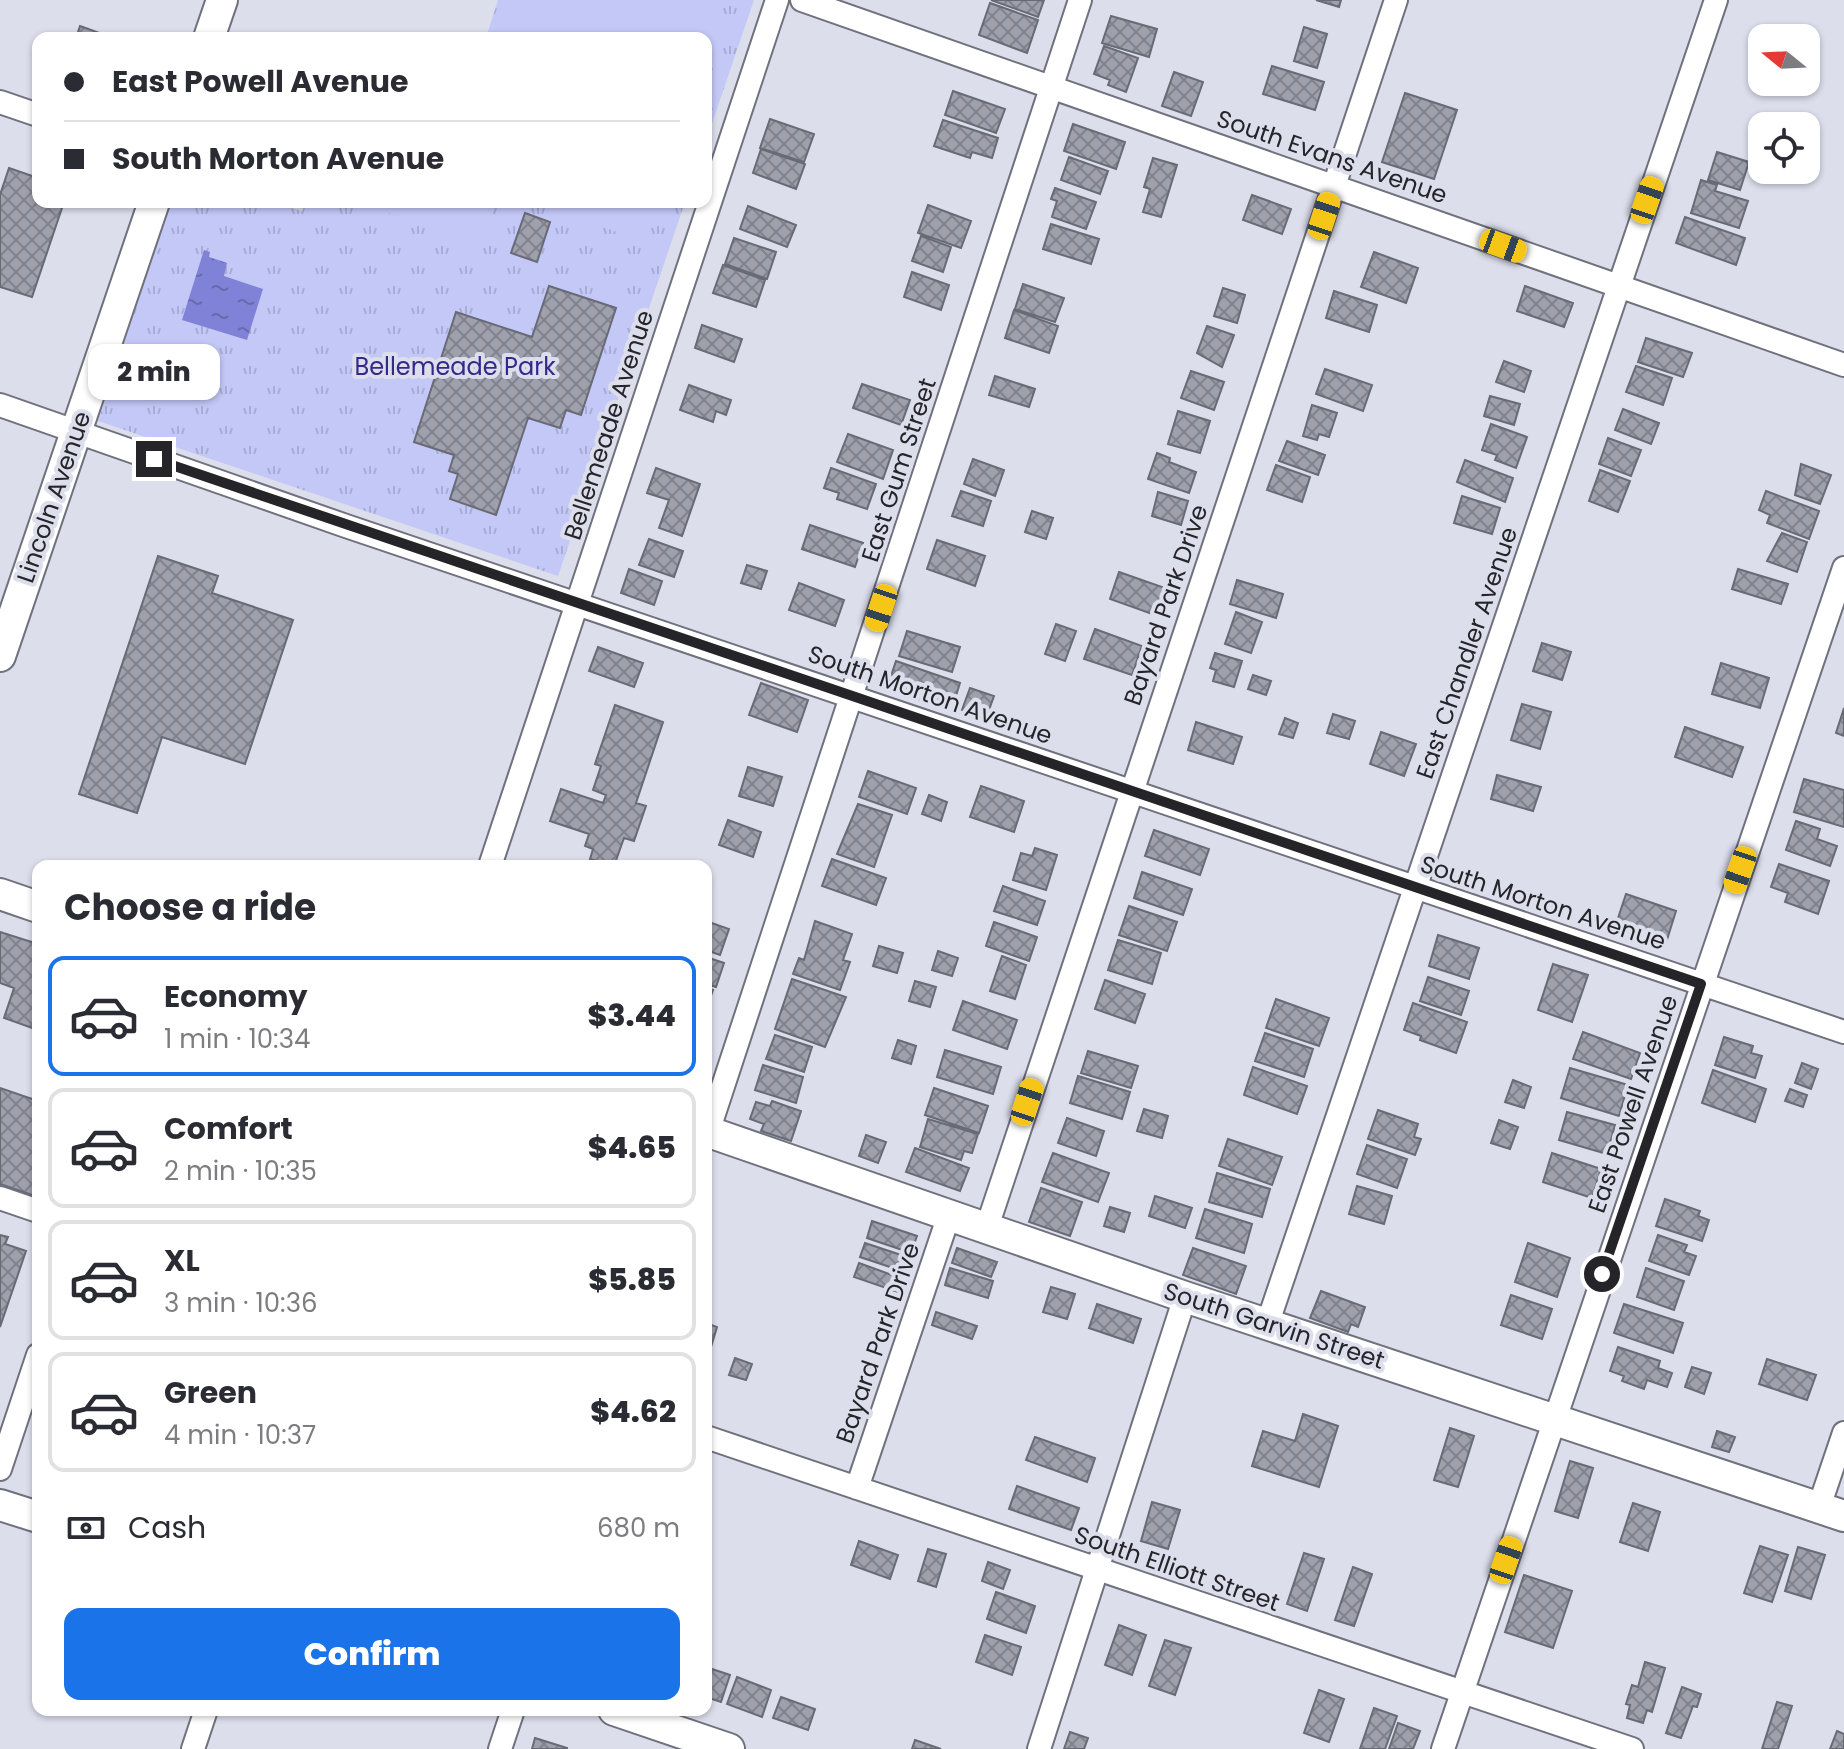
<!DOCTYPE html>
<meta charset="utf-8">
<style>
:root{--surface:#fff;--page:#f7f7f7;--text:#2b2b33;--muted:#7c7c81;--line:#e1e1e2;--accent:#1a73e8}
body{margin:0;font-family:Poppins,sans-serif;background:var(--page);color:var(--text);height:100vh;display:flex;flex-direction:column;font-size:30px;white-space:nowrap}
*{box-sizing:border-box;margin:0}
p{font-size:26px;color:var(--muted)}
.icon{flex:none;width:44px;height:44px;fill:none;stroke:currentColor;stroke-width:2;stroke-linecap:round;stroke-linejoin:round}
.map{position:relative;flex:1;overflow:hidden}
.sheet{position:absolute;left:32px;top:860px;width:680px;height:856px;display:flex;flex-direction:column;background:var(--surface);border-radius:16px;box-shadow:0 2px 6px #0004}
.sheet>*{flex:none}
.banner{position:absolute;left:32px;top:32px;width:680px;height:176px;border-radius:16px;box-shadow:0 2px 6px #0004;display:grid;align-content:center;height:176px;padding:0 32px;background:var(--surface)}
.needle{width:52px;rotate:288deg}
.tools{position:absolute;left:1748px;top:24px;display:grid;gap:16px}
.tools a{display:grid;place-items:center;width:72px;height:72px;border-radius:16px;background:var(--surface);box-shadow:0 2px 6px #0004;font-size:40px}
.end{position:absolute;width:36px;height:36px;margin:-18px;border:10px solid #242429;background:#fff;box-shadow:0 0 0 4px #fff}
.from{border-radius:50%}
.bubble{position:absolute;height:56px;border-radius:16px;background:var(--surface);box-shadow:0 2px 6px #0004;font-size:26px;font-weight:800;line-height:56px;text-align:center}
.car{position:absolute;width:24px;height:48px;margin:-24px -12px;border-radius:10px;box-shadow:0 0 6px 2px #0007;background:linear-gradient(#f5c518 24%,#345 0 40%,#f5c518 0 76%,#345 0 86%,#f5c518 0)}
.banner b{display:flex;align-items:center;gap:28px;height:76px;font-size:30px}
.banner b+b{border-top:2px solid var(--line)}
.banner i{width:20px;height:20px;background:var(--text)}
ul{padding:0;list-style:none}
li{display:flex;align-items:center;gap:24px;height:120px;margin:0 16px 12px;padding:0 16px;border:4px solid var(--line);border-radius:16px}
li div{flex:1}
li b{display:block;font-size:30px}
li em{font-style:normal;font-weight:800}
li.current{border-color:var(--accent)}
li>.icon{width:72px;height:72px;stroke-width:1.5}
h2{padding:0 32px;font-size:36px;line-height:96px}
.pay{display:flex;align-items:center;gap:20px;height:88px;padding:0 32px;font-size:30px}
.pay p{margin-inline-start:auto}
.action{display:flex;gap:16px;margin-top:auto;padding:16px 32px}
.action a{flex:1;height:92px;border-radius:16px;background:var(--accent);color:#fff;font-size:32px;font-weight:800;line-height:92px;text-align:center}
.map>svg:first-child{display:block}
</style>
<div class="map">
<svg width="1844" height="1749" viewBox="0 0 1844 1749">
<defs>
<pattern id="park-tufts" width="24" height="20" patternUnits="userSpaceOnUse" patternTransform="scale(2)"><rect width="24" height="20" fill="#c3c8f7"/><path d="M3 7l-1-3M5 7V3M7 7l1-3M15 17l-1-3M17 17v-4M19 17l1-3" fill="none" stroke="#a7acd4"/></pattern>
<pattern id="water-ripples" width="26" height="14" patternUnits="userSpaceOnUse" patternTransform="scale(2)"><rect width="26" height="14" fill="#7f82d6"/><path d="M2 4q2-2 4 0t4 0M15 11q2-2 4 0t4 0" fill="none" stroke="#686aae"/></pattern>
<pattern id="building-cross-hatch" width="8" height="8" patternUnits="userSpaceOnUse" patternTransform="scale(2)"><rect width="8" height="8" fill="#9fa0ad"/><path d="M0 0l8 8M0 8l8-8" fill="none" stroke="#81828d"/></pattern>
</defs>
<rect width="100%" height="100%" fill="#dcdeec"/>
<!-- park -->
<path fill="url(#park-tufts)" d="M498,0H754L706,141V38H486Z
M171,202H269L302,211L306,202H685L558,576L98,421Z"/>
<!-- pitch -->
<path fill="#c3c8f7" d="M503,0H680L705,8L714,28L706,51V38H490Z
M355,202H496L482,244Z
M558,202H656L643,242L585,220Z"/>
<!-- water -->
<path fill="url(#water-ripples)" d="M204,250L210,252L209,257L227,263L224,276L263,289L247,340L182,320Z"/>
<!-- building -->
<path fill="url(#building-cross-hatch)" stroke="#686a75" stroke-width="2" d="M991,0H1044L1038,17Z
M1316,0H1341L1339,7Z
M990,3L1038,20L1027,53L979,35Z
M1111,16L1157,29L1149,57L1102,43Z
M80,26L113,38H76Z
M1304,27L1327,34L1317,68L1294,61Z
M1104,46L1138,58L1126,92L1108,85L1110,80L1094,74Z
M1272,66L1324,82L1315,110L1263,94Z
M1174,72L1203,82L1191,116L1162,106Z
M953,91L1005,109L996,133L945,115Z
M1405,93L1457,110L1434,179L1382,162Z
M770,119L814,134L804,162L760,148Z
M943,120L998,138L992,158L972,152L970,158L934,146Z
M1073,124L1125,142L1116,169L1064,151Z
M761,149L805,164L796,189L753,173Z
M1717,152L1749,162L1740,190L1708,180Z
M1069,157L1108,171L1100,194L1061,180Z
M1153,158L1177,165L1161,217L1143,212L1150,189L1144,187Z
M9,168L38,178V202H64L32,297L0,287V195Z
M1701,180L1717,185L1715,191L1748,201L1739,228L1691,213Z
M1055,188L1096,202L1086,229L1052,217L1057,201L1051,199Z
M1252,195L1291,209L1282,234L1243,220Z
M928,205L971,221L961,248L918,233Z
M748,206L796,225L787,247L740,229Z
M525,213L550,222L537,262L511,253Z
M1685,217L1745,238L1736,265L1676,243Z
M1051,224L1099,239L1091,264L1043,249Z
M921,236L951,247L943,272L912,261Z
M734,238L776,252L767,279L725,264Z
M1374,252L1418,268L1406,303L1361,287Z
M723,265L765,280L756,307L713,293Z
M912,272L949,285L941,310L904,297Z
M1023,284L1064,298L1055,322L1015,309Z
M549,286L616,308L581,415L566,410L560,428L528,418L496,515L450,499L458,474L449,471L454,455L414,442L456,312L532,337Z
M1525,286L1573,303L1564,327L1517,311Z
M1223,288L1245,295L1237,323L1214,316Z
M1334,291L1377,305L1369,332L1326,318Z
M1014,310L1058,326L1049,353L1005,338Z
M702,325L742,339L734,362L695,348Z
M1207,326L1234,335L1222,367L1197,353Z
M1646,338L1692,353L1683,377L1638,362Z
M1504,361L1531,371L1524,392L1496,382Z
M1636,366L1672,378L1663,405L1626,392Z
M1325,369L1372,385L1363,411L1316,394Z
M1191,371L1224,382L1214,410L1181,398Z
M995,376L1035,389L1029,407L989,395Z
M862,384L910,400L901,425L853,408Z
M689,385L731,400L726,415L716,411L713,422L680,410Z
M1490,396L1520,404L1514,425L1484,416Z
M1312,405L1337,413L1329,437L1319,434L1317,440L1303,436Z
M1623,409L1659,423L1651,444L1615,430Z
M1178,411L1210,421L1200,453L1168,444Z
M1491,424L1527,437L1516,468L1495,460L1497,455L1482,450Z
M848,434L893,450L883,479L837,462Z
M1608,438L1641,450L1631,476L1599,464Z
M1287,441L1325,455L1318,475L1279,461Z
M1157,453L1170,458L1169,462L1196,472L1189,493L1148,479Z
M973,459L1004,470L995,496L964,484Z
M1465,460L1513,478L1505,502L1457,482Z
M1801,464L1831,475L1820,504L1795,495Z
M1276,465L1310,477L1302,502L1267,490Z
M656,468L700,484L682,536L659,528L669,500L647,493Z
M831,468L876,484L867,509L837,499L839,493L824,488Z
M1600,470L1630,481L1618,512L1589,501Z
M961,491L991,501L983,526L952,516Z
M1766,491L1819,511L1809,539L1767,523L1770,515L1759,510Z
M1158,492L1188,501L1181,525L1152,516Z
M1462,496L1500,508L1492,534L1454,523Z
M1032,511L1053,518L1046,539L1025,532Z
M810,525L863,543L855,567L802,549Z
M1782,533L1807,542L1797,572L1767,561Z
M649,539L683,551L674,577L639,565Z
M937,540L985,556L975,586L927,569Z
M158,556L218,576L212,593L293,620L245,764L162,737L137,813L79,794Z
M747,565L767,571L761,589L741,583Z
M629,569L662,581L654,605L621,593Z
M1738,569L1788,584L1781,604L1732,589Z
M1119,572L1165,588L1155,615L1110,599Z
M1237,580L1283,594L1276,618L1230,604Z
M799,583L844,600L835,626L789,610Z
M1236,612L1262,622L1251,653L1225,644Z
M1056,624L1076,631L1065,661L1045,654Z
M1095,629L1142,646L1132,675L1084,659Z
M907,631L960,647L952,672L899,656Z
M1542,643L1571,652L1562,680L1533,671Z
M598,647L643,663L634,687L589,671Z
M1215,653L1242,661L1234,687L1213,681L1216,670L1210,668Z
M896,661L960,683L955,699L945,695L941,707L887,688Z
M1721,663L1769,678L1760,708L1712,694Z
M1253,675L1271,681L1266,695L1248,689Z
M761,683L808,700L797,732L749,715Z
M970,688L994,696L986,718L962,710Z
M1522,704L1551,712L1540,749L1511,740Z
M615,705L663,722L636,803L646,806L634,841L624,838L614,866H611L590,859L593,849L585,846L589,834L550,821L561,789L603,803L606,795L593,790L601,766L595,764Z
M1844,708V736L1836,733Z
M1333,714L1355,721L1349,739L1327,733Z
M1285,718L1298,723L1293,738L1279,734Z
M1196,722L1242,737L1233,764L1188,750Z
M1685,727L1743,747L1732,777L1675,757Z
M1381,732L1416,744L1404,776L1370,764Z
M748,767L782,777L773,806L739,796Z
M868,771L916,788L907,814L859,797Z
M1497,775L1541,787L1533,811L1491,799Z
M1804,779L1844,790V827L1794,812Z
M981,786L1024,801L1014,832L970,817Z
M929,795L947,802L941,821L922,814Z
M858,804L892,815L874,867L837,854Z
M728,820L761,832L753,857L719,845Z
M1796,821L1820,829L1817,839L1837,846L1830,866L1786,850Z
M1154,830L1209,849L1200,875L1145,856Z
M1035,848L1057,855L1046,890L1013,880L1021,853L1032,856Z
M832,859L886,878L876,905L822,886Z
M1779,864L1829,881L1818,914L1785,902L1788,893L1771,887Z
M1142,872L1192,889L1183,915L1134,898Z
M1003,886L1045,901L1037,925L994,911Z
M1626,894L1676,911L1666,943L1615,927Z
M1129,906L1177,922L1167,951L1119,935Z
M706,921L729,929L720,955L706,950Z
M815,921L852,934L843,960L850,962L840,990L793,974L799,958L804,960Z
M994,922L1037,937L1029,961L986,946Z
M0,932L38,944V1030L4,1018L14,988L0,983Z
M1438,935L1479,948L1469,979L1429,966Z
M1118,940L1161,953L1152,984L1108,970Z
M879,946L903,953L897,973L873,966Z
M938,951L958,958L952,976L932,970Z
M1002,956L1026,965L1015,999L990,991Z
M706,957L724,963L716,987L706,984Z
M1553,964L1588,975L1572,1022L1538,1010Z
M1428,977L1469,991L1461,1015L1420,1001Z
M792,979L846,997L825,1047L775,1029Z
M1105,980L1145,994L1135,1023L1095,1009Z
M915,981L936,987L930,1007L909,1001Z
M706,988L713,990L706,1010Z
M1276,999L1329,1018L1319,1046L1266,1028Z
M963,1001L1017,1020L1007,1049L953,1030Z
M1413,1003L1467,1022L1456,1053L1420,1040L1421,1036L1404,1030Z
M1583,1032L1640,1053L1631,1079L1573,1059Z
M1265,1033L1313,1049L1304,1077L1255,1061Z
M775,1035L812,1047L804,1072L766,1059Z
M1724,1037L1753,1046L1751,1053L1762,1056L1755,1078L1715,1065Z
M898,1040L916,1046L911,1064L892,1058Z
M945,1050L1001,1067L993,1094L937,1077Z
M1088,1051L1138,1066L1131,1088L1081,1073Z
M1802,1063L1818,1069L1811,1089L1795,1083Z
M763,1065L803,1077L796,1103L755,1090Z
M1253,1067L1307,1086L1297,1114L1244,1095Z
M1570,1068L1628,1085L1619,1116L1561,1098Z
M1713,1070L1766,1089L1755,1122L1702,1103Z
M1078,1076L1130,1092L1122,1119L1070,1103Z
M1513,1080L1531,1087L1524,1108L1505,1102Z
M0,1088L38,1101V1197L0,1184Z
M934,1088L988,1106L979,1133L925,1115Z
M1790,1089L1807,1095L1803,1107L1785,1101Z
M772,1101L801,1111L791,1141L761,1131L764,1124L750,1119L756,1102L770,1106Z
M1144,1109L1168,1116L1162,1138L1137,1131Z
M1378,1110L1418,1124L1414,1137L1421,1139L1415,1155L1368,1139Z
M1567,1112L1615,1125L1607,1154L1559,1140Z
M1067,1118L1104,1131L1096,1156L1058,1143Z
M928,1119L978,1134L972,1153L964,1151L961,1160L920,1147Z
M1499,1120L1518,1127L1510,1149L1491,1143Z
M866,1135L886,1142L878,1163L859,1156Z
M1228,1139L1282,1157L1272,1185L1219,1166Z
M1367,1145L1407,1159L1397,1188L1357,1174Z
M915,1148L969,1168L960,1191L906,1172Z
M1053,1153L1109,1173L1098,1202L1042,1182Z
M1552,1153L1601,1169L1592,1198L1543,1182Z
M1217,1173L1270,1189L1262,1217L1209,1202Z
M1357,1186L1392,1196L1384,1224L1349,1214Z
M1041,1188L1082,1202L1070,1236L1029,1222Z
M1155,1196L1192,1208L1185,1228L1149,1216Z
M1665,1199L1700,1211L1698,1216L1709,1220L1702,1241L1656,1226Z
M1110,1207L1130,1213L1124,1232L1104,1226Z
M1205,1209L1252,1224L1244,1253L1196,1238Z
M872,1221L917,1236L911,1253L867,1238Z
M0,1235L8,1237L5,1244L26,1251L0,1327Z
M1658,1235L1687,1245L1684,1252L1696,1256L1689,1275L1649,1261Z
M865,1243L910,1258L905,1272L860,1257Z
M1528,1243L1570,1258L1557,1297L1515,1282Z
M957,1248L997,1262L991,1277L952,1263Z
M1193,1248L1246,1266L1236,1294L1183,1275Z
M859,1263L903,1279L898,1292L854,1277Z
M950,1268L993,1281L988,1298L945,1285Z
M1646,1268L1684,1281L1674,1310L1637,1297Z
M1051,1287L1075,1294L1067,1319L1043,1312Z
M1321,1291L1365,1307L1358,1327L1351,1324L1348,1332L1310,1318Z
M1511,1295L1552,1309L1542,1339L1501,1325Z
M1097,1304L1141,1319L1133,1343L1089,1328Z
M1624,1304L1683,1323L1673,1353L1614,1333Z
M936,1312L977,1326L972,1339L932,1325Z
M706,1323L717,1327L711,1347L706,1345Z
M1618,1347L1660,1361L1658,1368L1672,1373L1667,1387L1647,1380L1644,1389L1622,1381L1624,1376L1610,1371Z
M735,1358L752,1364L746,1380L729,1375Z
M1767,1359L1816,1375L1807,1400L1759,1384Z
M1692,1367L1711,1373L1704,1394L1685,1387Z
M1303,1414L1338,1426L1319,1487L1252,1466L1263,1431L1295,1441Z
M1450,1428L1474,1436L1458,1487L1434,1480Z
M1717,1431L1735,1437L1729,1452L1712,1447Z
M1035,1437L1095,1458L1087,1482L1026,1460Z
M1570,1461L1593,1468L1578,1518L1555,1511Z
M1017,1486L1079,1508L1071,1530L1009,1509Z
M1152,1502L1180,1510L1168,1549L1141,1541Z
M1633,1503L1660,1512L1648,1551L1620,1542Z
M859,1541L898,1555L890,1579L851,1565Z
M1760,1546L1788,1555L1772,1602L1744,1593Z
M1798,1547L1825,1555L1811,1599L1785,1591Z
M928,1549L946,1554L936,1587L918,1581Z
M1304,1553L1324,1559L1307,1611L1287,1604Z
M988,1562L1010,1570L1003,1589L982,1581Z
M1353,1567L1372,1574L1354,1626L1335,1620Z
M1524,1575L1572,1591L1553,1648L1505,1632Z
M996,1592L1035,1606L1026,1633L987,1619Z
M1119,1625L1146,1635L1132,1675L1105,1665Z
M985,1635L1021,1647L1012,1675L976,1662Z
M1165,1640L1191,1648L1175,1695L1149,1686Z
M1645,1662L1665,1668L1652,1712L1647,1710L1643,1723L1627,1718L1630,1705L1626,1704L1632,1685L1638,1687Z
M706,1667L730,1675L721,1702L706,1697Z
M737,1677L771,1690L762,1717L727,1704Z
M1682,1687L1701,1694L1697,1707L1693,1706L1681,1738L1666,1733Z
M1319,1690L1344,1699L1329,1742L1304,1733Z
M781,1697L815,1709L808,1730L773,1718Z
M1777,1702L1792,1706L1778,1749H1762Z
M1374,1708L1397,1716L1385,1749H1360Z
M1398,1723L1420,1731L1413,1749H1389Z
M1837,1731L1844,1734V1749H1830Z
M1070,1732L1088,1738L1084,1749H1064Z
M535,1738L567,1748V1749H532Z
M915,1740L941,1749H912Z"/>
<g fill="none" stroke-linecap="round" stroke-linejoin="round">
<!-- street casing -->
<g stroke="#6f717d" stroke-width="26">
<path id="street" d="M802,0L1844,365
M0,102L38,115
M0,405L346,526L1844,1032
M490,866L777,0
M706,1138L1080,0
M0,1198L38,1211
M987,1227L1396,0
M1268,1322L1716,0
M706,1437L1632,1749
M0,1469L38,1355
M857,1488L949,1215
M1819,1507L1844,1433
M193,1749L206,1710
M500,1749L513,1710
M1039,1749L1185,1297
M1443,1749L1844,568"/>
</g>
<!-- secondary casing -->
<g stroke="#6f717d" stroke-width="34">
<path id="secondary" d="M209,38L222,0
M0,656L154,202
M0,894L38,907
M706,1131L1185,1297L1844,1516
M0,1505L38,1517
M614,1710L729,1749"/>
</g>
<!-- street -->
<use href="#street" stroke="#fff" stroke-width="22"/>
<!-- secondary -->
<use href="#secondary" stroke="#fff" stroke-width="30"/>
</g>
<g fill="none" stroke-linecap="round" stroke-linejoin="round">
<!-- route -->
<path stroke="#242429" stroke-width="10" d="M154,459L1701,984L1602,1274"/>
</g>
<g text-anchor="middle" stroke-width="8" stroke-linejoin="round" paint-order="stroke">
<!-- street labels -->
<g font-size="24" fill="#242429" stroke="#dcdeec">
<text transform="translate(1332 157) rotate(19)" y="8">South Evans Avenue</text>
<text transform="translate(609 425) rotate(-72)" y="8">Bellemeade Avenue</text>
<text transform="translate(899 470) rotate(-72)" y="8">East Gum Street</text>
<text transform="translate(54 497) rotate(-71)" y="8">Lincoln Avenue</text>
<text transform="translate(1166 605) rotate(-71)" y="8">Bayard Park Drive</text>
<text transform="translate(1467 653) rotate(-71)" y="8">East Chandler Avenue</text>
<text transform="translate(930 695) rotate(19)" y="8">South Morton Avenue</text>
<text transform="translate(1543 903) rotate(18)" y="8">South Morton Avenue</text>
<text transform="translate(1633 1104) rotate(-71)" y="8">East Powell Avenue</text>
<text transform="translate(1274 1326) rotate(18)" y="8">South Garvin Street</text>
<text transform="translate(878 1343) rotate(-71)" y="8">Bayard Park Drive</text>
<text transform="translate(1177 1569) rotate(19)" y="8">South Elliott Street</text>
</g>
<!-- park labels -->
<g font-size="24" fill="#34298b" stroke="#dcdeec">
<text x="455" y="375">Bellemeade Park</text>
</g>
</g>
</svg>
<div class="tools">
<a><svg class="needle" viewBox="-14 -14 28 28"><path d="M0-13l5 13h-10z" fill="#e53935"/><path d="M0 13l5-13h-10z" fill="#7c7c81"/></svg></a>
<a><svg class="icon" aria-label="locate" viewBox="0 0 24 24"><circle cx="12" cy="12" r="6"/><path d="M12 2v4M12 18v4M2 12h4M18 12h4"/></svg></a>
</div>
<i class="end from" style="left:1602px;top:1274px"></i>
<i class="end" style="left:154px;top:459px"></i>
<div class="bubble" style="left:88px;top:344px;width:132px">2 min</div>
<i class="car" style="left:1647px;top:200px;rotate:19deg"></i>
<i class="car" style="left:1324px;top:216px;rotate:18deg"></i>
<i class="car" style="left:1503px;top:246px;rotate:110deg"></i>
<i class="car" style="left:881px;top:608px;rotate:198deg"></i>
<i class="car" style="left:1740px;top:870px;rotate:199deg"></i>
<i class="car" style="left:1027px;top:1102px;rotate:18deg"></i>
<i class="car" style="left:1506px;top:1560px;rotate:19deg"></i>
<div class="banner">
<b><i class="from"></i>East Powell Avenue</b>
<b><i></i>South Morton Avenue</b>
</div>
<section class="sheet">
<h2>Choose a ride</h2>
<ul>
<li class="current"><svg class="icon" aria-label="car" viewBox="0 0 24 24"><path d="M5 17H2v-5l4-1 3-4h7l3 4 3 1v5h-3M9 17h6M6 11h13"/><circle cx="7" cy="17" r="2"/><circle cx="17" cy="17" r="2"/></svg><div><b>Economy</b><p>1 min · 10:34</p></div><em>$3.44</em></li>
<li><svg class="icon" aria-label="car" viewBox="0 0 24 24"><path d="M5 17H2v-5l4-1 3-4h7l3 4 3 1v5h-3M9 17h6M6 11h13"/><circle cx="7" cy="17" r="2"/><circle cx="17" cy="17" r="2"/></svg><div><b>Comfort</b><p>2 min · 10:35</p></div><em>$4.65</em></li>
<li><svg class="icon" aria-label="car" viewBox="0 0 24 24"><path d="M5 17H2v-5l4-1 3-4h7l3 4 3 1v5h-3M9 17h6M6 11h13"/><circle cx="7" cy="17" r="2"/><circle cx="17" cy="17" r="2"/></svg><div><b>XL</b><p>3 min · 10:36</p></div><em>$5.85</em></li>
<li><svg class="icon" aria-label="car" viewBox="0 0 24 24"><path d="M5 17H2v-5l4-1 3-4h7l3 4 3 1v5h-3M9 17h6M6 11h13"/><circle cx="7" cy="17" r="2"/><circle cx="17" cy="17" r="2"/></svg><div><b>Green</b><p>4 min · 10:37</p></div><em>$4.62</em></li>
</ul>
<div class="pay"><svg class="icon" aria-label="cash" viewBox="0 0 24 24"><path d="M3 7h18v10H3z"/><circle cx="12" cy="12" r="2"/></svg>Cash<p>680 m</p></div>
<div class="action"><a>Confirm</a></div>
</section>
</div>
